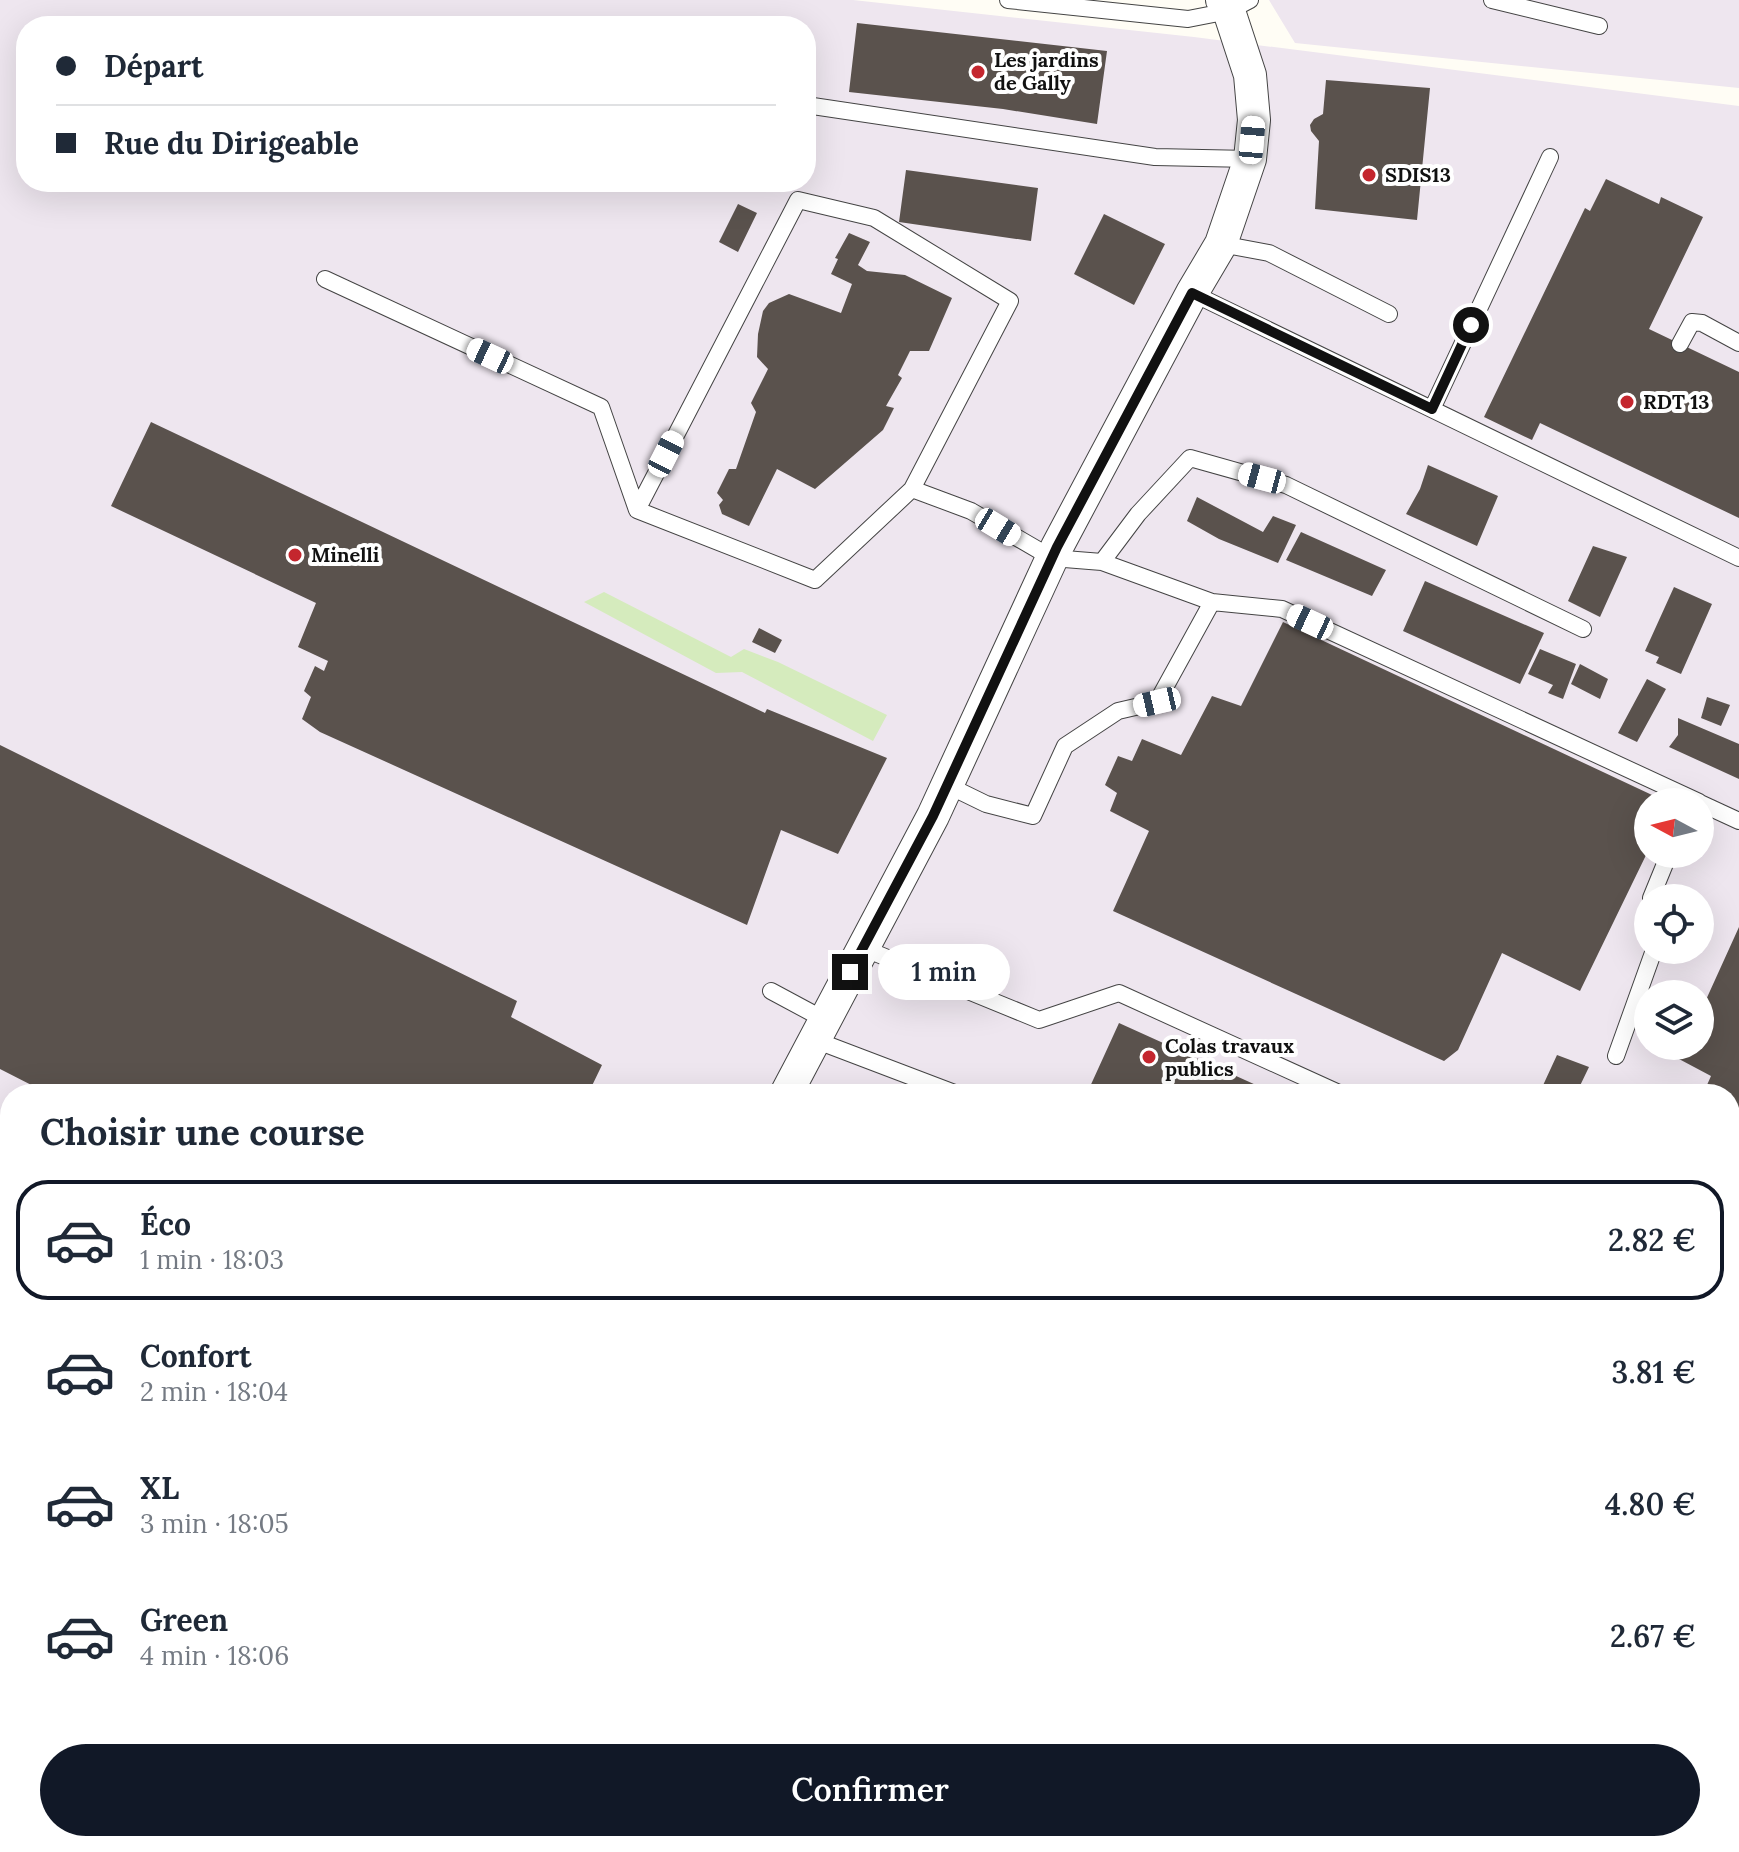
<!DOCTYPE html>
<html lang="fr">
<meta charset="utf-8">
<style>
:root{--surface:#fff;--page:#f6f6f7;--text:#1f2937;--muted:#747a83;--line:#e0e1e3;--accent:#111827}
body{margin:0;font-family:Lora,serif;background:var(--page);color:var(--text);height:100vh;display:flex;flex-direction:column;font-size:30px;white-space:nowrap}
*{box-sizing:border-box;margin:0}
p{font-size:26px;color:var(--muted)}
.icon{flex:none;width:44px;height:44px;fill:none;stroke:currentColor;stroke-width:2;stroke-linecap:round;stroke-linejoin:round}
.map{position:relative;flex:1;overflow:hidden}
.details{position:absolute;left:0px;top:1084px;width:1740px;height:768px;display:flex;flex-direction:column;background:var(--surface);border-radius:32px 32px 0 0;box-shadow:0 8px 32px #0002}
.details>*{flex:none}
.hud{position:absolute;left:16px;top:16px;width:800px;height:176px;border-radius:32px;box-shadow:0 8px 32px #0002;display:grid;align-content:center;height:176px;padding:0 40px;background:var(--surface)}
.needle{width:52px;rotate:277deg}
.tools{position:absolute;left:1634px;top:788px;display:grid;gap:16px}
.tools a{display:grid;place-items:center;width:80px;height:80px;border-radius:50%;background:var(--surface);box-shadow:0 8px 32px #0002;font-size:40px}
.end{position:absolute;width:36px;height:36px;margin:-18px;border:10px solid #111;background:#fff;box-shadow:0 0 0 4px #fff}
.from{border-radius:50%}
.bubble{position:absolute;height:56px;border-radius:28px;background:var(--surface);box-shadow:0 8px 32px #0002;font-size:26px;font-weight:600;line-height:56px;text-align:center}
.car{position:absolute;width:24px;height:48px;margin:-24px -12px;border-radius:10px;box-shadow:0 0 6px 2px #0007;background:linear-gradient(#fff 24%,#345 0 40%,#fff 0 76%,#345 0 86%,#fff 0)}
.hud b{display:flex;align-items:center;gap:28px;height:76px;font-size:30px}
.hud b+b{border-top:2px solid var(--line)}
.hud i{width:20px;height:20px;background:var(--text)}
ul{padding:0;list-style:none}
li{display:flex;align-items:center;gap:24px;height:120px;margin:0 16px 12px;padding:0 24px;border:4px solid transparent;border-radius:32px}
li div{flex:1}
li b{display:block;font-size:30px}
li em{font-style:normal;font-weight:600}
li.on{border-color:var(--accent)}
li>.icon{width:72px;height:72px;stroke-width:1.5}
h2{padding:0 40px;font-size:36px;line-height:96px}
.button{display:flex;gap:16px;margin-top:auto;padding:16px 40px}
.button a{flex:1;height:92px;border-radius:48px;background:var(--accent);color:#fff;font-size:32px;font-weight:600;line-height:92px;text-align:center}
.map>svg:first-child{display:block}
</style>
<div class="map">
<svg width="1739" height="1852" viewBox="0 0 1739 1852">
<rect width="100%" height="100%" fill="#fffdf5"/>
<!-- industrial -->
<path fill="#eee6ef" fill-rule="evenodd" d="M0,0H853L1194,37L1739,106V1468L1730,1480V1094H10V1842H1459L1452,1852H0ZM26,26H806V182H26ZM1648,802H1700V854H1648ZM1648,898H1700V950H1648ZM1648,994H1700V1046H1648Z
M1269,0H1739V88L1295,43Z
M1643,1842H1659L1670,1852H1635Z"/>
<!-- green -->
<path fill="#d5ebbd" d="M604,592L731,657L744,649L778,662L887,715L873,741L742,672L716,673L584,602Z"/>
<!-- forest -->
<path fill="#b9dc9c" d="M1739,1772V1852H1712L1704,1842H1730V1780Z"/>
<!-- building -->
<path fill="#5a524d" d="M857,23L1107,51L1097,124L1003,109L849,92Z
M1326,80L1430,88L1417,220L1315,209L1319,141L1311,131L1310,125L1314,119L1323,114Z
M906,170L1038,188L1031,241L899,222Z
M1606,179L1659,204L1661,197L1703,217L1649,329L1739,372V518L1540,423L1532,440L1484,417L1585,208L1590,211Z
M738,204L757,213L738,252L719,242Z
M1104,214L1165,244L1134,305L1074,274Z
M849,233L870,242L858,265L867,271L905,275L952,298L929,351H910L898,375L902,378L886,406L894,408L883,430L815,489L777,469L749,526L722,514L719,505L723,500L717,493L729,469H736L756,412L751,403L768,369L757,357L758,334L763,311L769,303L789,294L841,313L852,284L831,274L838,259L835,258Z
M151,422L765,713L767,709L887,758L838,854L781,830L747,925L320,732L302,719L311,697L304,691L315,666L324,671L328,661L298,647L316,603L111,506Z
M1428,465L1498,496L1477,546L1406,514L1420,489Z
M1197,497L1263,532L1273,516L1296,525L1278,563L1219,539L1187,521Z
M1301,532L1386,570L1372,596L1286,560Z
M1593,546L1627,557L1600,617L1568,601Z
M1425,581L1544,633L1520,684L1403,631Z
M1674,587L1712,604L1681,674L1656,663L1659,657L1645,651Z
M1283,622L1667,802H1648V851L1580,991L1502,953L1458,1050L1444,1061L1113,911L1149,831L1110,811L1117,793L1105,785L1118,756L1132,761L1142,739L1181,755L1212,696L1241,706Z
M759,628L782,640L775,653L752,642Z
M1540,649L1576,664L1563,699L1548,693L1553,685L1528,674Z
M1580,664L1608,679L1600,699L1571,684Z
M1647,679L1666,689L1637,742L1618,733Z
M1707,697L1730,705L1721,726L1701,718Z
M1678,718L1739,744V779L1669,747L1678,735Z
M0,745L517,1001L511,1017L602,1065L588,1094H49L0,1069Z
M1739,927V1205L1730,1200V1094H1703L1711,1076L1679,1059L1685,1046H1700V1013Z
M1119,1023L1276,1094H1093L1088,1091Z
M1557,1055L1589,1067L1576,1094H1539Z
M10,1542V1727L0,1722V1562Z
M0,1803L10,1810V1842H55L69,1852H0Z
M246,1842H273L268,1852Z
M519,1842H554L576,1852H515Z
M862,1842H912L907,1852H884Z
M919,1842H1095L1090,1852H943Z
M1300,1842H1391L1387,1852H1296Z"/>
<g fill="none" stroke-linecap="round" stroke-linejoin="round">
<!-- service casing -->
<g stroke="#444" stroke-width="18">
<path id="service" d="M1008,0L1188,19L1229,11L1250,0
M1492,0L1599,26
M806,105L1155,157L1250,159
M1221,244L1269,253L1389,314
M325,279L601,407L637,510L815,580L912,489L971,511L1052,558L1102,562L1138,514L1190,458L1286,485L1583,629
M1192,293L1739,558
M1680,344L1692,322L1702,323L1739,343
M1432,409L1550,157
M637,510L798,200L874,218L1010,301L912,489
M1212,602L1282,609L1699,802
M947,785L986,804L1033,816L1065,746L1118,711L1157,702L1212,602L1102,562
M1700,803L1739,821
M1651,898L1669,854
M863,948L1039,1020L1119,993L1341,1094
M771,991L825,1020
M815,1040L957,1094
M1616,1056L1654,950
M1730,1224L1739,1228
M1730,1368L1737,1371
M0,1438L10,1455
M0,1497L10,1481
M1730,1517L1739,1511
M0,1768L10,1774
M117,1842L133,1852
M1131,1852L1136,1842"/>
</g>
<!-- minor casing -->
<g stroke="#444" stroke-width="34">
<path id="minor" d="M786,1094L933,816L1057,547L1192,293L1221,244L1250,159L1254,120L1250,75L1229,11L1222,0
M680,1842L703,1852
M392,1852L397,1842"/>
</g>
<!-- primary casing -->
<g stroke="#222" stroke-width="46">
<path id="primary" d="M1730,1562L1739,1550
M1730,1636L1739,1624
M1515,1852L1523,1842
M1571,1852L1579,1842"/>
</g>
<!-- service -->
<use href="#service" stroke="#fff" stroke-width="16"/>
<!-- minor -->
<use href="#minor" stroke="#fff" stroke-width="32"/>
<!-- primary -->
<use href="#primary" stroke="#f9d66b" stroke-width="44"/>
</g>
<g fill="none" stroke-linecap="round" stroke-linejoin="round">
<!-- route -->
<path stroke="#111" stroke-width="10" d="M850,972L933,816L1057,547L1192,293L1432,409L1471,325"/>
</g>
<!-- markers -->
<g fill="#c4262e" stroke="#fff" stroke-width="3">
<circle cx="978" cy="72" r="8"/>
<circle cx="1369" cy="175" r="8"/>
<circle cx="1627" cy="402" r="8"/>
<circle cx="295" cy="555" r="8"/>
<circle cx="1149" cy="1057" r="8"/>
</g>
<g text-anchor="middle" stroke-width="8" stroke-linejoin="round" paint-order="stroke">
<!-- poi labels -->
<g font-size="20" font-weight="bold" fill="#111" stroke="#fff" text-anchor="start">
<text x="994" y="67">Les jardins<tspan x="994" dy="23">de Gally</tspan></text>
<text x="1385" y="182">SDIS13</text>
<text x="1643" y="409">RDT 13</text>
<text x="311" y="562">Minelli</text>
<text x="1165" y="1053">Colas travaux<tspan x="1165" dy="23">publics</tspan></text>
</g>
</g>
</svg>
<div class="tools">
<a><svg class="needle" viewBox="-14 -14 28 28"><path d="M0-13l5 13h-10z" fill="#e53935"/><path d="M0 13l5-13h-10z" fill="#747a83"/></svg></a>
<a><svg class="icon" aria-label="locate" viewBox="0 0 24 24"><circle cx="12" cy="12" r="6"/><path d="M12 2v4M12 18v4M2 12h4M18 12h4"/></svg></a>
<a><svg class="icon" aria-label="layers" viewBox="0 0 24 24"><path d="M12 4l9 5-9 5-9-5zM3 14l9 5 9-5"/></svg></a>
</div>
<i class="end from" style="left:1471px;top:325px"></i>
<i class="end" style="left:850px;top:972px"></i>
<div class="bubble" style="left:878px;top:944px;width:132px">1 min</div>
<i class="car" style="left:1252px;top:140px;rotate:5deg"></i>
<i class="car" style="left:490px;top:356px;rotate:295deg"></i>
<i class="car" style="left:666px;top:454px;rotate:27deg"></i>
<i class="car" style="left:1262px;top:478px;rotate:285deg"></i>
<i class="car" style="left:998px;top:527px;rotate:121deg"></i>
<i class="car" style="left:1310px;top:622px;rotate:295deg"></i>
<i class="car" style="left:1157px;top:702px;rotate:257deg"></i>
<div class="hud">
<b><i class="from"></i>Départ</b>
<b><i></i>Rue du Dirigeable</b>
</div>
<section class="details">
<h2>Choisir une course</h2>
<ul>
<li class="on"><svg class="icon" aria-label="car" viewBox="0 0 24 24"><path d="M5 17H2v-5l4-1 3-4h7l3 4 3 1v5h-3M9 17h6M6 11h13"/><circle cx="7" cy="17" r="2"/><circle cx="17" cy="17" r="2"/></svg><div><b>Éco</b><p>1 min · 18:03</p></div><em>2.82 €</em></li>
<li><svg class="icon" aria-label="car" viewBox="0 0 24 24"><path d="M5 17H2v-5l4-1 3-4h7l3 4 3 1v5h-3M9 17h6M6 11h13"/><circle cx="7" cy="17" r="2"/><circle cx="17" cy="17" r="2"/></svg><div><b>Confort</b><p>2 min · 18:04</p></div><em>3.81 €</em></li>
<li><svg class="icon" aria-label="car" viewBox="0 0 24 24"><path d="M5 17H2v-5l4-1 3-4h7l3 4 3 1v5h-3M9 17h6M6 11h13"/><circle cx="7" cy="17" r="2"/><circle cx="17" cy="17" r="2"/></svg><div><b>XL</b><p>3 min · 18:05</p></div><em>4.80 €</em></li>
<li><svg class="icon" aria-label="car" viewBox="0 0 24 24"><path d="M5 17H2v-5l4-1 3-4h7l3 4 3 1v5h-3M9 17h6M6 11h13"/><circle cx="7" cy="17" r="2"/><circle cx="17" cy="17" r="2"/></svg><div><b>Green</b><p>4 min · 18:06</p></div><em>2.67 €</em></li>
</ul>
<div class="button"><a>Confirmer</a></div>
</section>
</div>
